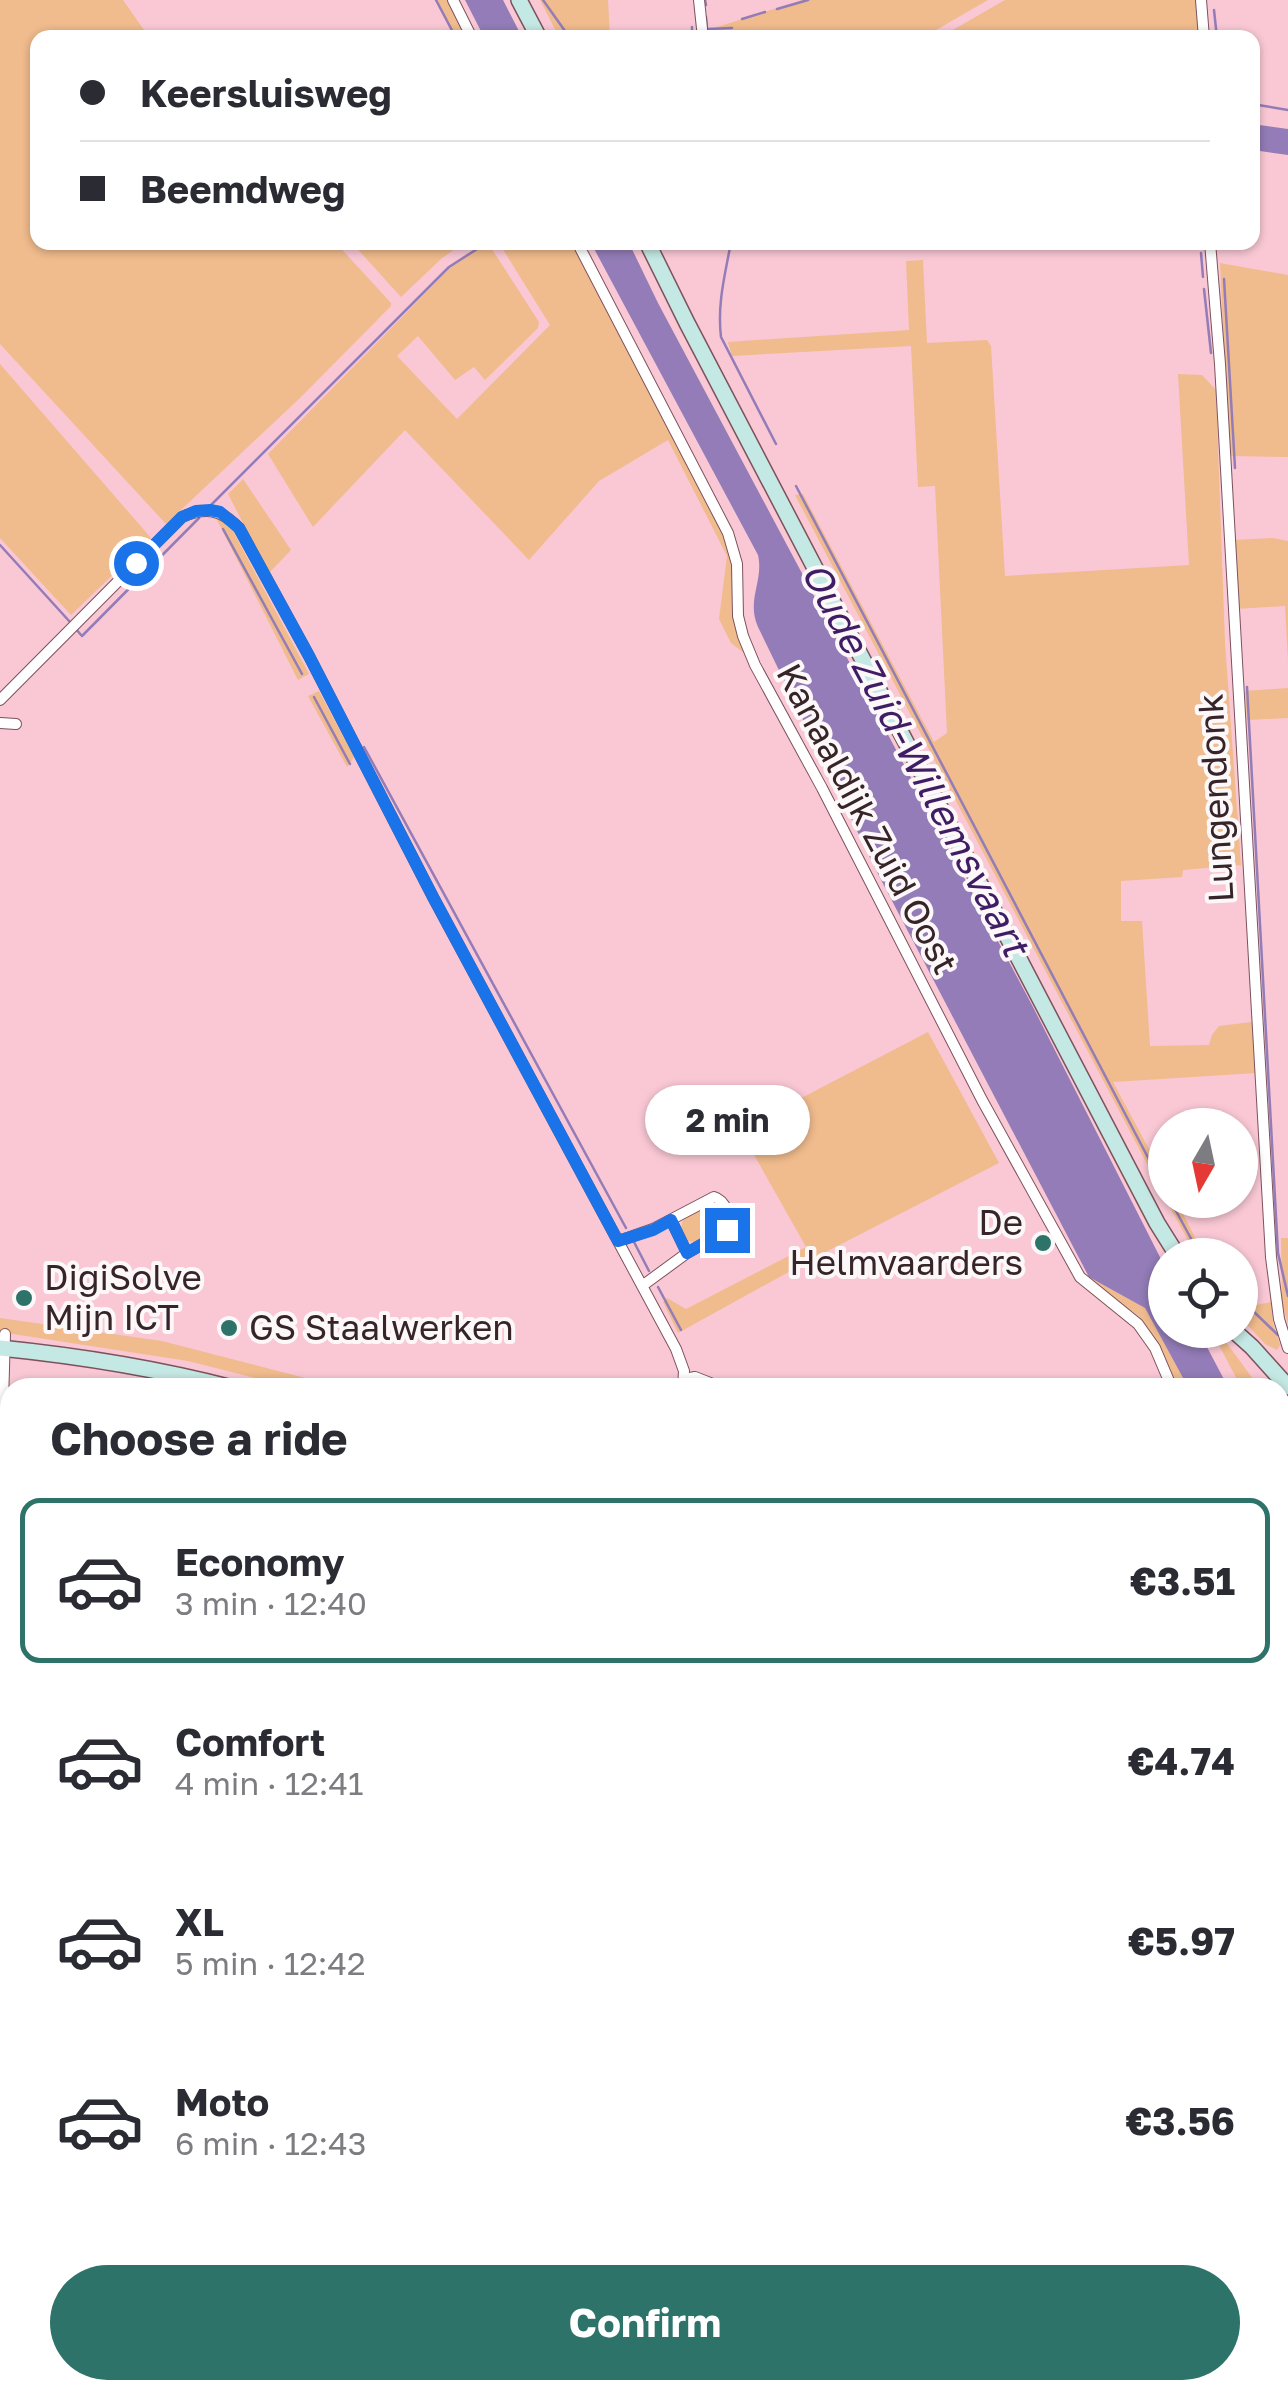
<!DOCTYPE html>
<meta charset="utf-8">
<style>
:root{--surface:#fff;--page:#f2f2f3;--text:#2b2b33;--muted:#7c7c81;--line:#e1e1e2;--accent:#2d7369}
body{margin:0;font-family:"Golos Text",sans-serif;background:var(--page);color:var(--text);height:100vh;display:flex;flex-direction:column;font-size:38px;white-space:nowrap}
*{box-sizing:border-box;margin:0}
p{font-size:32px;color:var(--muted)}
.icon{flex:none;width:55px;height:55px;fill:none;stroke:currentColor;stroke-width:2;stroke-linecap:round;stroke-linejoin:round}
.map{position:relative;flex:1;overflow:hidden}
.details{position:absolute;left:0px;top:1378px;width:1290px;height:1022px;display:flex;flex-direction:column;background:var(--surface);border-radius:30px 30px 0 0;box-shadow:0 2px 8px #0004}
.details>*{flex:none}
.guide{position:absolute;left:30px;top:30px;width:1230px;height:220px;border-radius:20px;box-shadow:0 2px 8px #0004;display:grid;align-content:center;height:220px;padding:0 50px;background:var(--surface)}
.needle{width:65px;rotate:189deg}
.controls{position:absolute;left:1148px;top:1108px;display:grid;gap:20px}
.controls a{display:grid;place-items:center;width:110px;height:110px;border-radius:50%;background:var(--surface);box-shadow:0 2px 8px #0004;font-size:50px}
.end{position:absolute;width:45px;height:45px;margin:-22px;border:12px solid #1a73e8;background:#fff;box-shadow:0 0 0 5px #fff}
.from{border-radius:50%}
.bubble{position:absolute;height:70px;border-radius:35px;background:var(--surface);box-shadow:0 2px 8px #0004;font-size:32px;font-weight:700;line-height:70px;text-align:center}
.guide b{display:flex;align-items:center;gap:35px;height:95px;font-size:38px}
.guide b+b{border-top:2px solid var(--line)}
.guide i{width:25px;height:25px;background:var(--text)}
ul{padding:0;list-style:none}
li{display:flex;align-items:center;gap:30px;height:165px;margin:0 20px 15px;padding:0 30px;border:5px solid transparent;border-radius:20px}
li div{flex:1}
li b{display:block;font-size:38px}
li em{font-style:normal;font-weight:700}
li.selected{border-color:var(--accent)}
li>.icon{width:90px;height:90px;stroke-width:1.5}
h2{padding:0 50px;font-size:45px;line-height:120px}
.cta{display:flex;gap:20px;margin-top:auto;padding:20px 50px}
.cta a{flex:1;height:115px;border-radius:60px;background:var(--accent);color:#fff;font-size:40px;font-weight:700;line-height:115px;text-align:center}
.map>svg:first-child{display:block}
</style>
<div class="map">
<svg width="1288" height="2399" viewBox="0 0 1288 2399">
<rect width="100%" height="100%" fill="#f9c8d4"/>
<!-- green -->
<path fill="#f0bb8d" d="M0,0H123L149,37L38,38V242L336,243L391,303V306L300,398L166,524L0,344Z
M436,0H447L467,37H456Z
M540,0H608L610,37H559Z
M802,0H988L924,37H711V29Z
M1005,0H1198L1200,37L939,38Z
M352,243H463L441,259L401,297Z
M488,243L539,322L538,328L485,380L474,367L455,380L418,336L397,356L457,419L550,325L499,243H572L735,554L734,618L744,653L731,643L719,619L727,556L668,440L599,481L529,560L405,430L313,527L268,454L457,261Z
M923,260L927,343L987,340L991,346L1005,576L1189,565L1178,374L1202,375L1216,390L1225,643L1241,865L1183,870L1182,877L1121,881V921H1142L1150,1046L1209,1045L1212,1035L1219,1026L1252,1022L1256,1073L1113,1082L1165,1179V1198L795,495L803,494L934,742L947,733L935,486L918,487L911,346L732,356L728,342L909,330L906,261Z
M1220,263L1288,275V457L1229,456Z
M0,364L151,538L71,615L0,538Z
M243,479L291,550L269,573L228,494Z
M216,505H219L309,674L298,680L212,510Z
M1273,538L1288,541V660L1285,606L1236,609L1233,540Z
M1288,688V718L1247,720L1245,691Z
M319,691L354,757L347,767L308,696Z
M928,1032L999,1163L814,1258L678,1333L663,1302L667,1298L686,1309L806,1247L740,1130Z
M1039,1108L1089,1277L1145,1308L1188,1387H1179L1152,1334L1138,1315L1087,1281L1088,1273L1010,1124Z
M1166,1200H1176L1204,1255H1196Z
M713,1204L722,1206L728,1218L725,1226L694,1242L687,1241L681,1228L683,1219Z
M1281,1238H1288V1324L1282,1303Z
M1271,1302L1273,1323L1280,1345L1277,1350L1265,1344L1240,1317V1305L1245,1307Z
M0,1318L162,1341L340,1387H291L188,1361L0,1332Z
M1211,1330H1217L1259,1387H1241Z
M0,1873L10,1877V2097L0,2093Z
M1280,2115L1288,2117V2183L1280,2181Z"/>
<!-- water -->
<path fill="#937cb7" d="M465,0H503L522,37H484Z
M1252,124L1288,129V155L1253,150Z
M591,243H629L658,303L1032,1005L1165,1267V1330H1198L1228,1387H1188L1145,1308L1089,1277L879,876L758,627C746,600 764,581 758,555Z
M0,1766L10,1770V1816L4,1814L0,1817Z
M1288,2001V2065L1280,2067V2003Z"/>
<g fill="none" stroke-linecap="round" stroke-linejoin="round">
<!-- stream -->
<path stroke="#937cb7" stroke-width="2.5" d="M436,0L456,38
M543,0L570,38
M705,0L706,5
M777,9L808,0
M1214,10L1217,38
M706,17L707,29L732,28
M742,19L765,12
M692,27V38
M1252,104L1288,110
M731,242C725,275 717,304 721,337L776,444
M1201,253L1203,277
M1224,279L1235,468
M1204,289L1211,353
M796,486L1165,1190
M208,508L449,267L477,249
M223,529L302,674
M0,545L70,622
M75,628L82,636L199,518
M1247,687L1278,1253L1288,1296
M314,697L350,764
M364,747L626,1228
M1170,1200L1200,1255
M634,1242L649,1271
M658,1287L681,1330
M1240,1304L1252,1310L1278,1335"/>
<!-- minor casing -->
<g stroke="#7c525d" stroke-width="12">
<path id="minor" d="M453,0L472,38
M699,0L703,38
M1201,0L1204,38
M577,242L728,533L737,564L738,616L743,636L755,665L822,788L982,1100L1080,1277L1138,1324L1155,1348L1172,1388
M1210,242L1220,364L1271,1257L1279,1319L1288,1348
M0,700L182,517C206,507 221,509 239,528L309,656L433,897L676,1349L684,1371L683,1388
M0,723L16,724
M671,1220L687,1253
M619,1241L653,1229L714,1197C725,1200 734,1220 727,1230L687,1253L642,1286
M685,1379L695,1377L723,1388
M1280,1461L1288,1475
M0,1505L5,1334
M0,1604L10,1609
M1280,1624L1288,1637
M1280,2094L1288,2093
M1280,2220L1288,2223
M609,2390L642,2399
M363,2399L365,2390
M721,2399L724,2390
M955,2399L958,2390
M1051,2399L1054,2390
M1181,2399L1184,2390"/>
</g>
<!-- tertiary casing -->
<g stroke="#7c525d" stroke-width="15">
<path id="tertiary" d="M604,2399L607,2390"/>
</g>
<!-- secondary casing -->
<g stroke="#7c525d" stroke-width="18">
<path id="secondary" d="M519,0L539,38
M647,242L687,323L1157,1223L1177,1255
M1233,1330L1252,1347L1288,1387
M0,1348C79,1356 155,1368 232,1388
M1280,1603L1288,1599"/>
</g>
<!-- minor -->
<use href="#minor" stroke="#fff" stroke-width="10"/>
<!-- tertiary -->
<use href="#tertiary" stroke="#fff" stroke-width="12"/>
<!-- secondary -->
<use href="#secondary" stroke="#c4e8e3" stroke-width="15"/>
</g>
<g fill="none" stroke-linecap="round" stroke-linejoin="round">
<!-- route -->
<path stroke="#1a73e8" stroke-width="12" d="M136,563L182,517L196,511L210,510L220,512L239,528L309,656L433,897L618,1241L653,1230L671,1220L687,1253L727,1230"/>
</g>
<!-- markers -->
<g fill="#2d7369" stroke="#fcf7f8" stroke-width="4">
<circle cx="1043" cy="1243" r="10"/>
<circle cx="24" cy="1298" r="10"/>
<circle cx="229" cy="1328" r="10"/>
</g>
<g text-anchor="middle" stroke-width="8" stroke-linejoin="round" paint-order="stroke">
<!-- street labels -->
<g font-size="35" fill="#362428" stroke="#fcf7f8">
<text transform="translate(1216 798) rotate(-93)" y="12">Lungendonk</text>
<text transform="translate(867 819) rotate(62)" y="12">Kanaaldijk Zuid Oost</text>
</g>
<!-- poi labels -->
<g font-size="35" fill="#362428" stroke="#fcf7f8" text-anchor="start">
<text x="1023" y="1235" text-anchor="end">De<tspan x="1023" dy="40">Helmvaarders</tspan></text>
<text x="44" y="1290">DigiSolve<tspan x="44" dy="40">Mijn ICT</tspan></text>
<text x="249" y="1340">GS Staalwerken</text>
</g>
<!-- water labels -->
<g font-size="38" font-style="italic" fill="#3f1d64" stroke="#fcf7f8">
<text transform="translate(915 759) rotate(62)" y="13">Oude Zuid-Willemsvaart</text>
</g>
</g>
</svg>
<div class="controls">
<a><svg class="needle" viewBox="-14 -14 28 28"><path d="M0-13l5 13h-10z" fill="#e53935"/><path d="M0 13l5-13h-10z" fill="#7c7c81"/></svg></a>
<a><svg class="icon" aria-label="locate" viewBox="0 0 24 24"><circle cx="12" cy="12" r="6"/><path d="M12 2v4M12 18v4M2 12h4M18 12h4"/></svg></a>
</div>
<i class="end from" style="left:136px;top:563px"></i>
<i class="end" style="left:727px;top:1230px"></i>
<div class="bubble" style="left:645px;top:1085px;width:165px">2 min</div>
<div class="guide">
<b><i class="from"></i>Keersluisweg</b>
<b><i></i>Beemdweg</b>
</div>
<section class="details">
<h2>Choose a ride</h2>
<ul>
<li class="selected"><svg class="icon" aria-label="car" viewBox="0 0 24 24"><path d="M5 17H2v-5l4-1 3-4h7l3 4 3 1v5h-3M9 17h6M6 11h13"/><circle cx="7" cy="17" r="2"/><circle cx="17" cy="17" r="2"/></svg><div><b>Economy</b><p>3 min · 12:40</p></div><em>€3.51</em></li>
<li><svg class="icon" aria-label="car" viewBox="0 0 24 24"><path d="M5 17H2v-5l4-1 3-4h7l3 4 3 1v5h-3M9 17h6M6 11h13"/><circle cx="7" cy="17" r="2"/><circle cx="17" cy="17" r="2"/></svg><div><b>Comfort</b><p>4 min · 12:41</p></div><em>€4.74</em></li>
<li><svg class="icon" aria-label="car" viewBox="0 0 24 24"><path d="M5 17H2v-5l4-1 3-4h7l3 4 3 1v5h-3M9 17h6M6 11h13"/><circle cx="7" cy="17" r="2"/><circle cx="17" cy="17" r="2"/></svg><div><b>XL</b><p>5 min · 12:42</p></div><em>€5.97</em></li>
<li><svg class="icon" aria-label="car" viewBox="0 0 24 24"><path d="M5 17H2v-5l4-1 3-4h7l3 4 3 1v5h-3M9 17h6M6 11h13"/><circle cx="7" cy="17" r="2"/><circle cx="17" cy="17" r="2"/></svg><div><b>Moto</b><p>6 min · 12:43</p></div><em>€3.56</em></li>
</ul>
<div class="cta"><a>Confirm</a></div>
</section>
</div>
